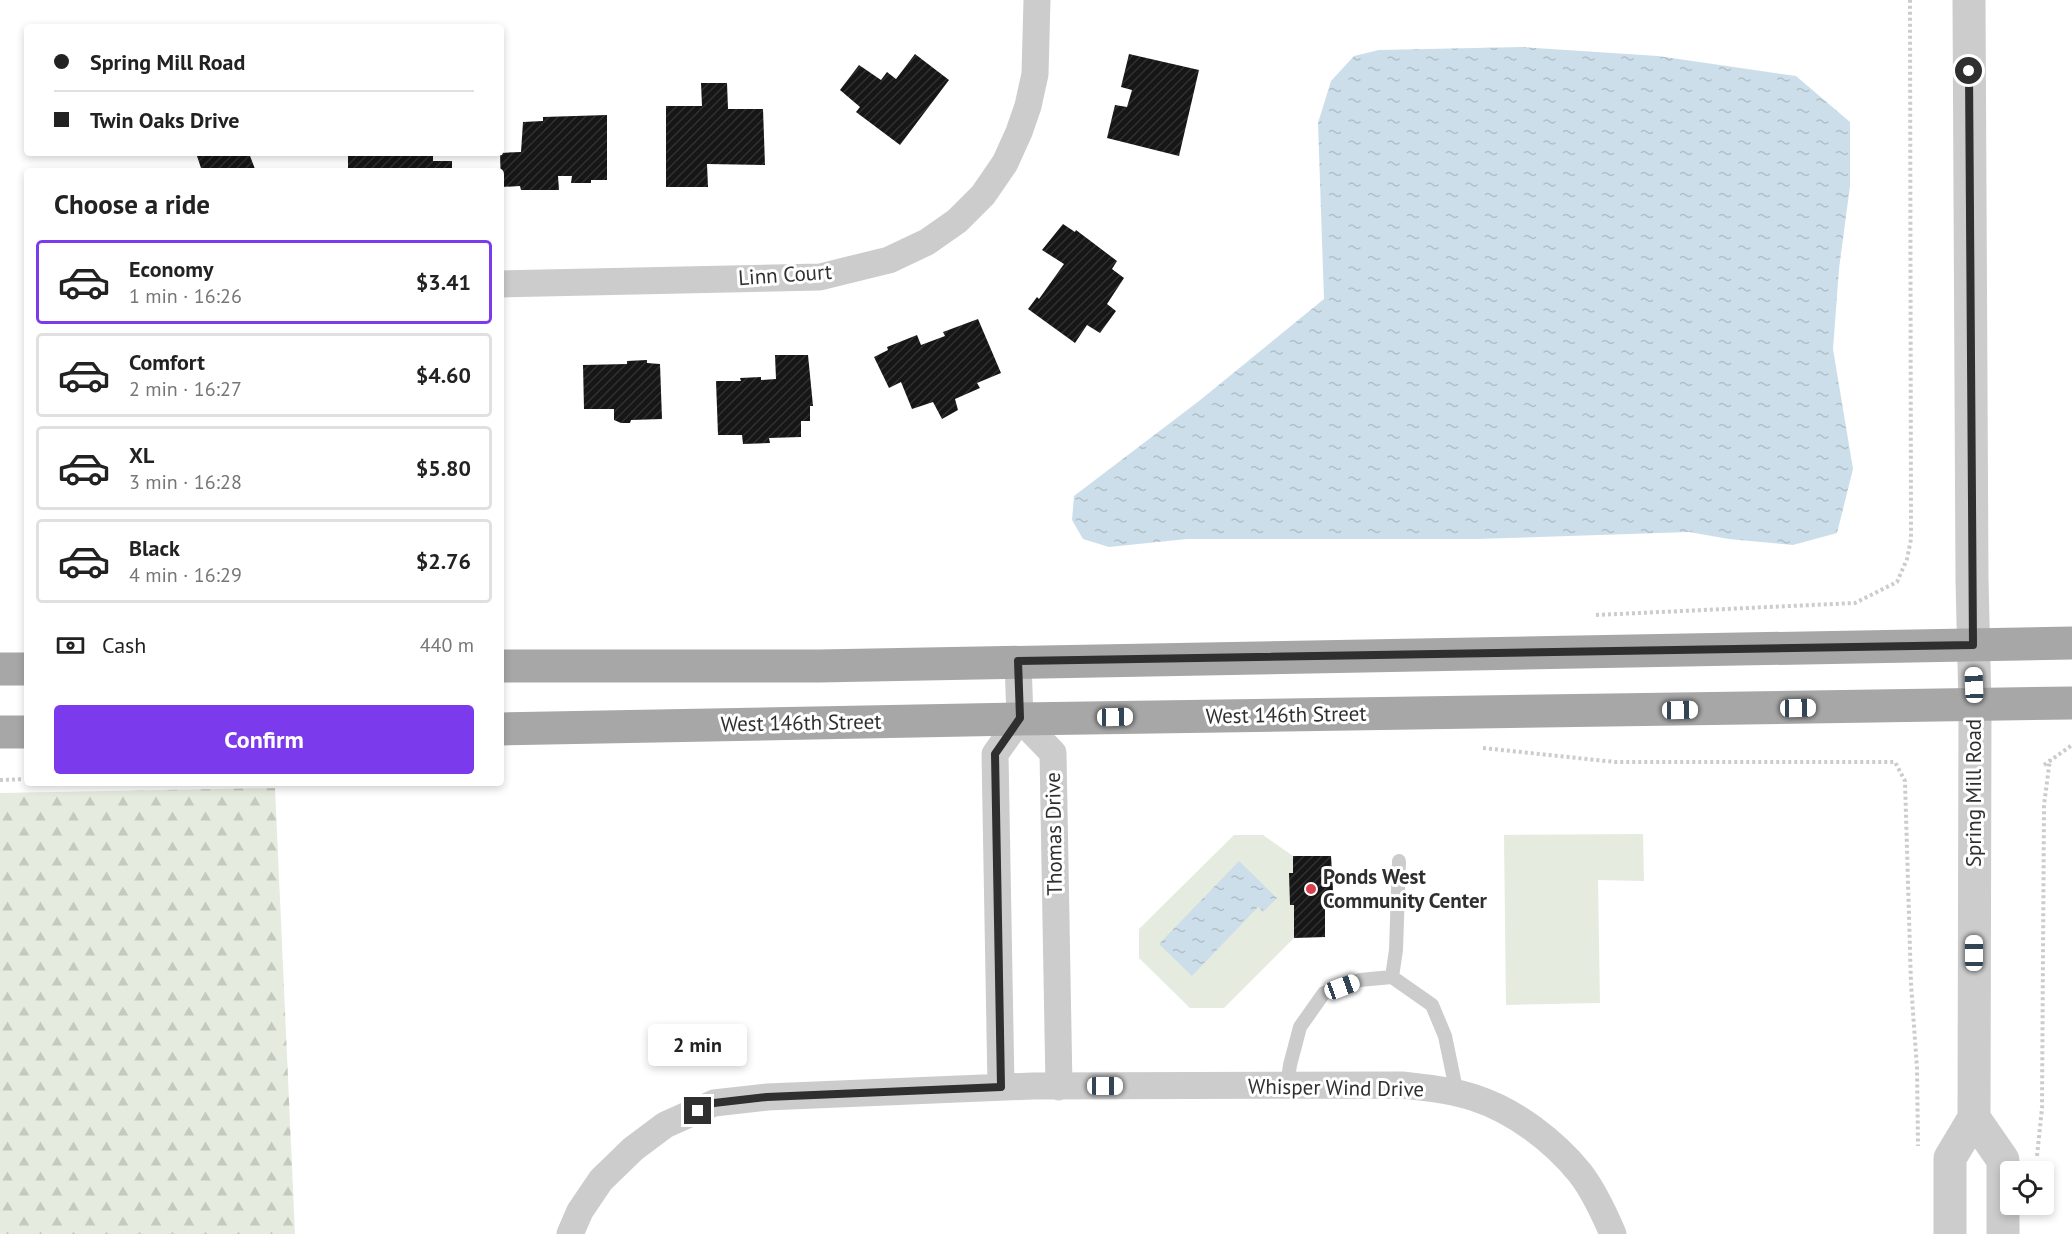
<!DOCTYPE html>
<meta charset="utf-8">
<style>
:root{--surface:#fff;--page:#f2f2f2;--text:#222;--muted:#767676;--line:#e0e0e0;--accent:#7c3aed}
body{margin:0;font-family:"PT Sans",sans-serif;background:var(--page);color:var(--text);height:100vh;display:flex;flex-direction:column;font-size:22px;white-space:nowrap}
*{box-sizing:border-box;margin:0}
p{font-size:20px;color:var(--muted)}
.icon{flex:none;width:33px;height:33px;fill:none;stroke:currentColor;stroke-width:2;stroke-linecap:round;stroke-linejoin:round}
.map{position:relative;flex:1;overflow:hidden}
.panel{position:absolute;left:24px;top:168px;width:480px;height:618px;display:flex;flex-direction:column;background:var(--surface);border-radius:6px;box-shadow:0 3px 9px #0003}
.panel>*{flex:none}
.banner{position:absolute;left:24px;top:24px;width:480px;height:132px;border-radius:6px;box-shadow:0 3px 9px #0003;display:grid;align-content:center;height:132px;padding:0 30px;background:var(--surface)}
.buttons{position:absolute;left:2000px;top:1161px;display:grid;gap:12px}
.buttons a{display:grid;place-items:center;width:54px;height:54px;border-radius:6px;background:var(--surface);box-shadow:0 3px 9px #0003;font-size:30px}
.end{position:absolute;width:27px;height:27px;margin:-14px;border:8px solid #2f2f2f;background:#fff;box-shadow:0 0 0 3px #fff}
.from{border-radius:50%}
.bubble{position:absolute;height:42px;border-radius:6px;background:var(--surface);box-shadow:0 3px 9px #0003;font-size:20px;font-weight:600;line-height:42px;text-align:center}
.car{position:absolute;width:18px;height:36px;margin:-18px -9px;border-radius:8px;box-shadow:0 0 4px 2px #0007;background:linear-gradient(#fff 24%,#345 0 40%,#fff 0 76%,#345 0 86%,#fff 0)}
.banner b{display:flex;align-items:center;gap:21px;height:57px;font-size:22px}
.banner b+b{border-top:2px solid var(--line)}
.banner i{width:15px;height:15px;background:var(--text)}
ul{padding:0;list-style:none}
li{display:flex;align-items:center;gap:18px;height:84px;margin:0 12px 9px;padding:0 18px;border:3px solid var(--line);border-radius:6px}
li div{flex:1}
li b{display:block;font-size:22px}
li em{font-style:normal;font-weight:600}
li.active{border-color:var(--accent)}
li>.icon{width:54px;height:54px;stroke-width:1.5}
h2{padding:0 30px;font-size:27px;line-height:72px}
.pay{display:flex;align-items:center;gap:15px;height:66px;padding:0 30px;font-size:22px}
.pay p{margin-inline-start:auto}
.action{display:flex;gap:12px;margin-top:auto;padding:12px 30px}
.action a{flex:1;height:69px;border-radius:6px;background:var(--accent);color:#fff;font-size:24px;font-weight:600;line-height:69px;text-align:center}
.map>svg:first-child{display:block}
</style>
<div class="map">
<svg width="2072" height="1234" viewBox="0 0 2072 1234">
<defs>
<pattern id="forest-firs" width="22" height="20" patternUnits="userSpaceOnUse" patternTransform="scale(1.5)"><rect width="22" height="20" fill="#e5ebde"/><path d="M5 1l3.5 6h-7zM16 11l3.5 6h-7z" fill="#c5cabf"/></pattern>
<pattern id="water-ripples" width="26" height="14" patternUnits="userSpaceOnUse" patternTransform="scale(1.5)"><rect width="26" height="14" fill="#ccdee9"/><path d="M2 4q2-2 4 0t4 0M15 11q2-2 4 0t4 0" fill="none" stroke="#b0bfc8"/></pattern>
<pattern id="building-hatch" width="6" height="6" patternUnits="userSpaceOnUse" patternTransform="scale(1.5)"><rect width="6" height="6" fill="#161616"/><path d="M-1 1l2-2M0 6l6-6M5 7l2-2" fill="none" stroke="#303030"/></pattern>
</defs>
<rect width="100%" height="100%" fill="#fff"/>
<!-- forest -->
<path fill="url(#forest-firs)" d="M275,788L295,1234H0V793Z"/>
<!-- park -->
<path fill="#e5ebde" d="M1643,834L1644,881L1598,880L1600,1003L1506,1005L1504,835Z
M1234,835H1263L1293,856H1331L1334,908H1325V937L1294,938L1224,1008H1190L1139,958V929Z"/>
<!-- water -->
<path fill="url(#water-ripples)" d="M1522,47L1658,56L1796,76L1850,122V186L1839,269L1833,349L1853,469L1837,533L1793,545L1729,539L1689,532L1477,539H1187L1109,547L1083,539L1072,520L1074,496L1199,401L1324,299L1318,123L1331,81L1354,56L1379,50Z
M1239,861L1277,898L1263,912L1258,907L1192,976L1159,944Z"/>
<!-- building -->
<path fill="url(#building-hatch)" d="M915,54L949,80L900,145L856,112L860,107L840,90L859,65L881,80L887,72L896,79Z
M1129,54L1199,70L1179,156L1107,138L1115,105L1127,107L1132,90L1121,87Z
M701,83H727L728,109H763L765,165L707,164L708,187H666V106H702Z
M607,115V180H591V183H571L572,176H558L559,190H521L520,186L501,187L500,153L521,152L523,122L543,121V117Z
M196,153H257L250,156L255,169L248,171H202Z
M368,153H433V161H452V171H348V155Z
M1063,224L1075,232L1076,230L1117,261L1112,269L1124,278L1107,304L1116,311L1100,333L1087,325L1075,343L1028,309L1037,297L1039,299L1064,264L1042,250Z
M978,319L1001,373L977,383L980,388L955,399L958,410L942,419L933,402L912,409L901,382L889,388L874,357L888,350L887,347L917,335L921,345L945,336L943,332Z
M775,355H808L813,406H810V421H801V437L769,438L770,443L743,444L742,435H718L716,381H741L740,378L761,377V380L776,379Z
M647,360V363L660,364L662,419L631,420L630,423H621L614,420V409H584L583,365L627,364V361Z
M1293,856H1331L1334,908H1325V937L1294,938V905H1290L1289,873H1293Z"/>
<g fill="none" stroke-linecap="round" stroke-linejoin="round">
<!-- path -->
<path stroke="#ccc" stroke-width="4" stroke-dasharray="3 3" stroke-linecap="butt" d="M1596,615L1855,603L1897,582L1907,559L1911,539L1910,0
M1483,748L1615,762H1895L1905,781L1911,984L1917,1068L1918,1146
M2044,765L2072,745
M0,780L27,779
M2037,1156L2042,1108L2044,805L2050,759"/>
<!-- service -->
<path stroke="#ccc" stroke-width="14" d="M1392,977L1396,950L1399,861
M1287,1086L1290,1065L1300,1027L1324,993L1360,980L1392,977L1432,1005L1445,1036L1457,1094"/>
<!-- minor -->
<path stroke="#ccc" stroke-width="27" d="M501,284L820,277L889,260L927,242L957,221L983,195L1005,163L1019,132L1028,106L1035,74L1037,0
M1018,661L1020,719
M1020,719L1053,753L1059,1087
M1001,1087L995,754L1020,719
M570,1234L580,1211L601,1180L633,1149L665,1125L714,1103L767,1097L1032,1086L1402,1085C1427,1088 1452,1090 1475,1098C1515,1111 1554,1141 1580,1173C1594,1191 1604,1213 1613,1234"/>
<!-- tertiary -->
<path stroke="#ccc" stroke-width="33" d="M1974,1118L2003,1160V1234
M1950,1234V1158L1974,1118L1975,705L1972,580L1969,0"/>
<!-- primary -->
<path stroke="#a7a7a7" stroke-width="33" d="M501,666H819L2072,643
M0,669H27
M501,729L1020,719L2072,703
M0,732H27"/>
</g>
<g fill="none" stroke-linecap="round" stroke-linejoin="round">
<!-- route -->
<path stroke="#2f2f2f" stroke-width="8" d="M698,1111L714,1103L767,1097L1001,1087L995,754L1020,718L1018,661L1973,645L1969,71"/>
</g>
<!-- markers -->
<circle fill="#d7404e" stroke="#fff" stroke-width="2" cx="1311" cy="889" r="6"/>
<g text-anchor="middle" stroke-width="6" stroke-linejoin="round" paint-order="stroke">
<!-- street labels -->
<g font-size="21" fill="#2f2f2f" stroke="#fff">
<text transform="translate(785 275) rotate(-4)" y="7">Linn Court</text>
<text transform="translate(1286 715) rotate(-1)" y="7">West 146th Street</text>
<text transform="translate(801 723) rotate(-1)" y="7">West 146th Street</text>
<text transform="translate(1974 793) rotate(-90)" y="7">Spring Mill Road</text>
<text transform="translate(1054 834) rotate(-91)" y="7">Thomas Drive</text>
<text transform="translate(1336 1088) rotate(1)" y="7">Whisper Wind Drive</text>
</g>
<!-- poi labels -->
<g font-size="21" font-weight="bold" fill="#2f2f2f" stroke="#fff" text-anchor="start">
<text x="1323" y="884">Ponds West<tspan x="1323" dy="24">Community Center</tspan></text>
</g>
</g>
</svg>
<div class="buttons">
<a><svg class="icon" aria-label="locate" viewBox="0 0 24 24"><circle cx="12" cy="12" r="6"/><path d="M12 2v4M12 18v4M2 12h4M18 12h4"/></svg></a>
</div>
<i class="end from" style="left:1969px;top:71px"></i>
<i class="end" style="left:698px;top:1111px"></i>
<div class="bubble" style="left:648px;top:1024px;width:99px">2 min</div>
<i class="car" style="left:1974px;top:685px;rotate:358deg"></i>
<i class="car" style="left:1798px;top:708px;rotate:89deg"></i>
<i class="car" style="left:1680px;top:710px;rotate:89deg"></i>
<i class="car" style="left:1115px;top:717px;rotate:89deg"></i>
<i class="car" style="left:1974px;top:953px;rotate:0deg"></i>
<i class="car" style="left:1342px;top:987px;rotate:70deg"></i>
<i class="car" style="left:1105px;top:1086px;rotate:90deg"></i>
<div class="banner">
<b><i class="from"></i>Spring Mill Road</b>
<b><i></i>Twin Oaks Drive</b>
</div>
<section class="panel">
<h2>Choose a ride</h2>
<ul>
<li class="active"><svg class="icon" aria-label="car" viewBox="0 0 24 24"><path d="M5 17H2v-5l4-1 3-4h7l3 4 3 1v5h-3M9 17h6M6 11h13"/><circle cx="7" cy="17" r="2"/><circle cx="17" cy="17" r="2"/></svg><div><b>Economy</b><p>1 min · 16:26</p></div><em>$3.41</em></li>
<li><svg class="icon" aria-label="car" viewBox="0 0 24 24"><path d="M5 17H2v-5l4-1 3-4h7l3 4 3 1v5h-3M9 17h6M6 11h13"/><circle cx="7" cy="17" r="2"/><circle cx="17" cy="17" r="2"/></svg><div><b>Comfort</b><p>2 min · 16:27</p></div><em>$4.60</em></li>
<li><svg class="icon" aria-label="car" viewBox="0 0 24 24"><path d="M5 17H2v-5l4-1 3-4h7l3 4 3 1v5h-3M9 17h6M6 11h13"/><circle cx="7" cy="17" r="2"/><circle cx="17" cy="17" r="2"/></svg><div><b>XL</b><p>3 min · 16:28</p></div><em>$5.80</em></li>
<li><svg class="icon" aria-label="car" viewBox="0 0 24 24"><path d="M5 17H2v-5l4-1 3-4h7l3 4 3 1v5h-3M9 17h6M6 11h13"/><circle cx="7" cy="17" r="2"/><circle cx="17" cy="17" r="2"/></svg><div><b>Black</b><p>4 min · 16:29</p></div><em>$2.76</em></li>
</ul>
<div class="pay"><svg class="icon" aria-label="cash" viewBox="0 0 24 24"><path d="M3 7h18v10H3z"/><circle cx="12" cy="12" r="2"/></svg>Cash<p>440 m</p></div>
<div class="action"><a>Confirm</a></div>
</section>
</div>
